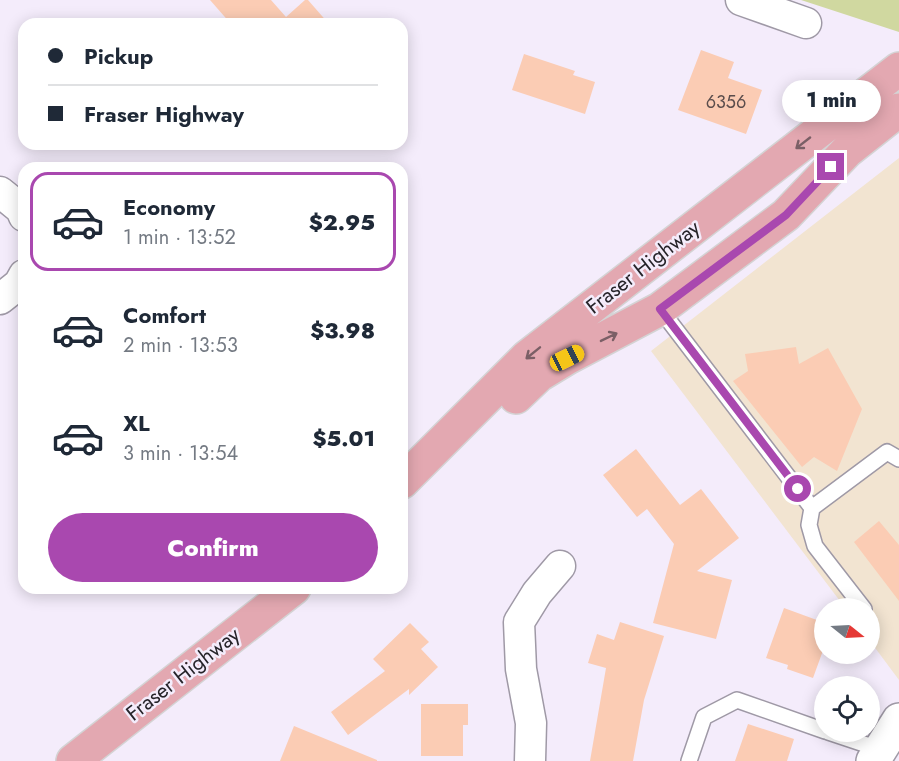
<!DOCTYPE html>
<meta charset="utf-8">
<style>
:root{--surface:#fff;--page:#f2f2f3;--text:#1f2937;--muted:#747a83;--line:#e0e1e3;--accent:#a948af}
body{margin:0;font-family:Jost,sans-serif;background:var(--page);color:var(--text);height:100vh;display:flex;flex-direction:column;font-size:22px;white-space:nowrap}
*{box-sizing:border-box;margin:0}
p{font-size:20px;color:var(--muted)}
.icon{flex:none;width:33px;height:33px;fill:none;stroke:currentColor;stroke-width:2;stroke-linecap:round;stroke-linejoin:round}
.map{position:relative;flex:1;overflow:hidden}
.drawer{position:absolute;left:18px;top:162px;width:390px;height:432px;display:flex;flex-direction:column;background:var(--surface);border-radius:18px;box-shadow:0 3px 15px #0003}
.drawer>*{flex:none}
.hud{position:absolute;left:18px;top:18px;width:390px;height:132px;border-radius:18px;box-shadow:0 3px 15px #0003;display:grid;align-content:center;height:132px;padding:0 30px;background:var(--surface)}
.needle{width:39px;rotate:108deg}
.tools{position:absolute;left:814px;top:598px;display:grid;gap:12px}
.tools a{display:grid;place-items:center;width:66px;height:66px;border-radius:50%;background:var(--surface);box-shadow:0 3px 15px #0003;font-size:30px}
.end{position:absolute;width:27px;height:27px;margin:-14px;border:8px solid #a948af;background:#fff;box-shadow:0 0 0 3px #fff}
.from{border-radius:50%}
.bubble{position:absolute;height:42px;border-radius:21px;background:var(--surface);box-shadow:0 3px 15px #0003;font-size:20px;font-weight:800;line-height:42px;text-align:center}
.car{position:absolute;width:18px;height:36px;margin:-18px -9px;border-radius:8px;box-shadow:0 0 4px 2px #0007;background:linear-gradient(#f5c518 24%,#345 0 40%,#f5c518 0 76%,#345 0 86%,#f5c518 0)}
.hud b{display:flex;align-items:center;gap:21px;height:57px;font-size:22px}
.hud b+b{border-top:2px solid var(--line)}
.hud i{width:15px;height:15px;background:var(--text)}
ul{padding:10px 0 0;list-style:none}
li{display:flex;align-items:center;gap:18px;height:99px;margin:0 12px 9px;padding:0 18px;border:3px solid transparent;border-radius:18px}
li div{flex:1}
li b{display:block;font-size:22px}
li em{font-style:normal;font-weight:800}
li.on{border-color:var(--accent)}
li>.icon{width:54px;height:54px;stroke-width:1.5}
.button{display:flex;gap:12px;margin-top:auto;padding:12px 30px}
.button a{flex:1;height:69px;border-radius:36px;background:var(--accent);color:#fff;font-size:24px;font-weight:800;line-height:69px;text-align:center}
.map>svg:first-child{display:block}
</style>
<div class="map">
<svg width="899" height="761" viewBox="0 0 899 761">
<rect width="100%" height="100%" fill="#f4ecfb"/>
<!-- commercial -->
<path fill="#f2e4d1" d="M899,158V680L870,641V609H846L651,351Z"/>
<!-- green -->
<path fill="#d0d8a0" d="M801,0H899V32Z"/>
<!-- building -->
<path fill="#fbccb4" d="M210,0H271L286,17L305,0H308L329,24H231Z
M701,50L734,62L728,78L762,90L746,134L678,110Z
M524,54L575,71L573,75L595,82L585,114L512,90Z
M796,347L799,364L828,348L862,409L837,471L814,457L802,467L733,381L748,371L745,354Z
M636,449L680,505L701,489L739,538L697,571L732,580L716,639L653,623L674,544L647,509L637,517L603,475Z
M879,521L899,545V601L854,542Z
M784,608L825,623V645L813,678L787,669L788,665L766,658Z
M620,622L664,636L644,700L633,761H590L606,668L588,663L597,634L614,640Z
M410,623L429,642L421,649L438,667L409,695V689L348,735L331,712L385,671L373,659Z
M421,704H468V725H463V756H421Z
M748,724L794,739L787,761H735Z
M294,726L377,760V761H280Z"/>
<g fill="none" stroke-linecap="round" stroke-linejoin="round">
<!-- lane casing -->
<g stroke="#9f99a6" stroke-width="18">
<path id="lane" d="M660,309L812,508L887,452L899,459
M812,508L809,525L815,546L864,609
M828,732L879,749
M689,761L704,717L737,700L825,731"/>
</g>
<!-- street casing -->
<g stroke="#9f99a6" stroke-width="33">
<path id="street" d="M741,0L806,23
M0,192L21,209L24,216
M0,299L19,284L24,275
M530,761L531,723L521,669L519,622L537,593L560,566"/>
</g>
<!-- secondary casing -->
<g stroke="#9f99a6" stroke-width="36">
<path id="secondary" d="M873,761L899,720"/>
</g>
<!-- primary casing -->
<g stroke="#d4d3d4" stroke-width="36">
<path id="primary" d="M516,397L539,375L567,358L660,309L786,215L847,151L899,110
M402,482L527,357L899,69
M73,761L294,588"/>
</g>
<!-- lane -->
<use href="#lane" stroke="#fff" stroke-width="15"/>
<!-- street -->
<use href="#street" stroke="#fff" stroke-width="30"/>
<!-- secondary -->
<use href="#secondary" stroke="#fff" stroke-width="33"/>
<!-- primary -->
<use href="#primary" stroke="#e3a8b1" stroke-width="33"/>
</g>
<!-- one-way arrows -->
<defs><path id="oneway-shaft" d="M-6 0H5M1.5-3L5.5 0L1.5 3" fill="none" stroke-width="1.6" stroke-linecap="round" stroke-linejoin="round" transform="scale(1.5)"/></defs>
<g stroke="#7b5f66">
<use href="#oneway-shaft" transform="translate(803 143) rotate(142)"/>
<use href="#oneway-shaft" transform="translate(609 337) rotate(-26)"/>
<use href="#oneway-shaft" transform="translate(533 353) rotate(141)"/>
</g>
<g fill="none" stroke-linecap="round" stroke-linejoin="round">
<!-- route -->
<path stroke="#a948af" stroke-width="8" d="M798,489L660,309L786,215L831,167"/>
</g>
<g text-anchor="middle" stroke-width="5" stroke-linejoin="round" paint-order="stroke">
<!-- number labels -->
<g font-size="18" fill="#5b4d4c">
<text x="726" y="108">6356</text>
</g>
<!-- street labels -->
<g font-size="21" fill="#262329" stroke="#f4ecfb">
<text transform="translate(643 267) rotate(-38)" y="7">Fraser Highway</text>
<text transform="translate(183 674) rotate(-38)" y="7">Fraser Highway</text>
</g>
</g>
</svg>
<div class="tools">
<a><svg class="needle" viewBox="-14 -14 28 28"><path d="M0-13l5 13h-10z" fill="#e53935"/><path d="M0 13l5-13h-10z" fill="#747a83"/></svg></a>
<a><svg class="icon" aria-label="locate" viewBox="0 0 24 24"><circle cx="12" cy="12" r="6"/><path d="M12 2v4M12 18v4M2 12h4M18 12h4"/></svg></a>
</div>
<i class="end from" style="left:798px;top:489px"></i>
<i class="end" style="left:831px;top:167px"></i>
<div class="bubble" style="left:782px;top:80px;width:99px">1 min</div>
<i class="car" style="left:567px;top:358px;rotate:64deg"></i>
<div class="hud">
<b><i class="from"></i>Pickup</b>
<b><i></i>Fraser Highway</b>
</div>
<section class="drawer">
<ul>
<li class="on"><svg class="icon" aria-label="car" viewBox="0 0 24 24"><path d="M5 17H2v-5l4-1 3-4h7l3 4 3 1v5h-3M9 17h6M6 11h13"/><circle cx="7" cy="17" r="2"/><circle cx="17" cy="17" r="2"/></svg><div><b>Economy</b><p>1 min · 13:52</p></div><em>$2.95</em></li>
<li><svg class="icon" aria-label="car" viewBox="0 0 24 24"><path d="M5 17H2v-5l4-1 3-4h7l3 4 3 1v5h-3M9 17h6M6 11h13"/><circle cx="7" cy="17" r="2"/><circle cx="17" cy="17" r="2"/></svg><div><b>Comfort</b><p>2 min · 13:53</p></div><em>$3.98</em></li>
<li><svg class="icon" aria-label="car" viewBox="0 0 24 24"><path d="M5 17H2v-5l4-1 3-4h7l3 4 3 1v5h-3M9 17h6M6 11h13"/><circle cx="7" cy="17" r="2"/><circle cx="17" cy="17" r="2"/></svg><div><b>XL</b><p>3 min · 13:54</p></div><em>$5.01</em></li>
</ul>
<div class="button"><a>Confirm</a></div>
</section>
</div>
